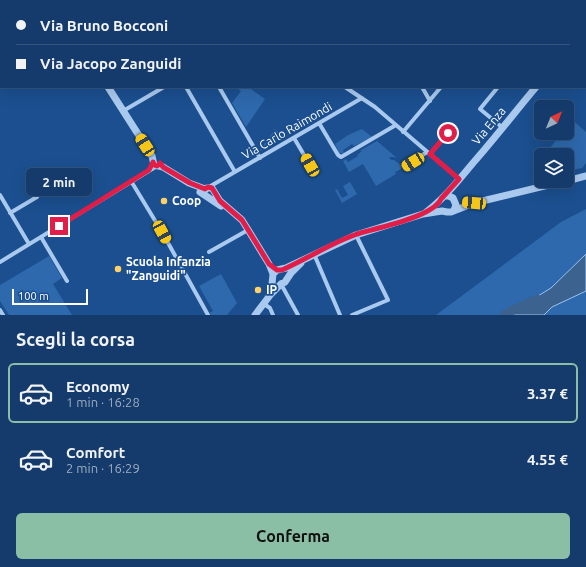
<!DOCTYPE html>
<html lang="it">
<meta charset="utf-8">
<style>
:root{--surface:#143b6b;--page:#1d4271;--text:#f1f3f6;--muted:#9dadc1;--line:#33557e;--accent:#8abfa5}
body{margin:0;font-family:Ubuntu,sans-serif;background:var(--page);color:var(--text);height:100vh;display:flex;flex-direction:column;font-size:15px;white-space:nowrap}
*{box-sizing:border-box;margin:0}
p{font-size:13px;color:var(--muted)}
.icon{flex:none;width:22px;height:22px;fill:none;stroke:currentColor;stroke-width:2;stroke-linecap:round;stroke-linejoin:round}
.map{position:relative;height:315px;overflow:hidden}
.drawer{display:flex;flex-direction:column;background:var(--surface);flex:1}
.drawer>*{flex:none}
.banner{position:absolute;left:0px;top:0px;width:586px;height:88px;box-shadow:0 4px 16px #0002,0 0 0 1px var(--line);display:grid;align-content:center;height:88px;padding:0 16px;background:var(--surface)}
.needle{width:26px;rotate:43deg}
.controls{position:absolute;left:534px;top:100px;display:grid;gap:8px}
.controls a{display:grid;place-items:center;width:40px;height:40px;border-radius:6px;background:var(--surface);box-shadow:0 4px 16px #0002,0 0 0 1px var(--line);font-size:20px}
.scale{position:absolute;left:12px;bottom:10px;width:76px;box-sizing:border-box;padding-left:4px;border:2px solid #fff;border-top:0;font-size:11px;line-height:14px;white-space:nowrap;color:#fff;-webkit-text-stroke:3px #1b4f8f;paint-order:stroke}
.end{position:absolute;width:18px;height:18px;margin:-9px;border:5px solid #e11d48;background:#fff;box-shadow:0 0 0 2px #fff}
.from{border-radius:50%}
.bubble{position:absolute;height:28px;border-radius:6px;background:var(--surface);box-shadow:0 4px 16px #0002,0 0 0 1px var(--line);font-size:13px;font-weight:700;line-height:28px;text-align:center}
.car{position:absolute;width:12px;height:24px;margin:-12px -6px;border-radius:5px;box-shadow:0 0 3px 1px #0007;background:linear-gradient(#f5c518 24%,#345 0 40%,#f5c518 0 76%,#345 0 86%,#f5c518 0)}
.banner b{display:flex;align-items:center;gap:14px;height:38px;font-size:15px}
.banner b+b{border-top:1px solid var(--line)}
.banner i{width:10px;height:10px;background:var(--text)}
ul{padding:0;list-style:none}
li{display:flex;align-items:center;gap:12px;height:60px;margin:0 8px 6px;padding:0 8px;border:2px solid transparent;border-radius:6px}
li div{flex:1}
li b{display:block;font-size:15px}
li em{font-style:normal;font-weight:700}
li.active{border-color:var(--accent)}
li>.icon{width:36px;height:36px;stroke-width:1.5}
h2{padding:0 16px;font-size:18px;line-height:48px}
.cta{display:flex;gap:8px;margin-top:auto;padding:8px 16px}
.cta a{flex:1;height:46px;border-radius:6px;background:var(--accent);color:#111;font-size:16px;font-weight:700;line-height:46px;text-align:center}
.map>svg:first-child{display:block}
</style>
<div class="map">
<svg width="586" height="315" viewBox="0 0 586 315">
<rect width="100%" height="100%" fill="#1b4f8f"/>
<!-- green -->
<path fill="#2e69ad" d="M238,87H248L265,99L246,127L232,103L241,91L238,89Z
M567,115L586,132V163L582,168L567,171V155H558L550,148L557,139L550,133H567Z
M275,129L284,137L260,151V150Z
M362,129L372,137L354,146L352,144L343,150L344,153H339L335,144L348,135Z
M377,141L397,158L394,157H389L391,160H394L402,166L401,169L395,172L396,174L376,186L363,164L349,172L343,161L346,159L348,162L358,156L357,155L361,152V150Z
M350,182L357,194L342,203L335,190L337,189L342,198L348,195L343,186Z
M586,209V254L551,288L507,315H436L561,222Z
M49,256L62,278L53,284L72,315H9L0,301V285Z
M221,274L237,303L227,315H211L209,313L213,311L199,286Z
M586,291V315H544L552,307Z"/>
<!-- water -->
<path fill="#3c6290" stroke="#9cc4f0" d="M586,254V291L552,307L544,315H507L551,288Z"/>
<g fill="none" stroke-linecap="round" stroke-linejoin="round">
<!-- river -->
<path stroke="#3c6290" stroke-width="9" d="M504,315L513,310L537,299"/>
<!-- minor -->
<path stroke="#a9c9ee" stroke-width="4" d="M156,0L157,1
M204,0L205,1
M256,0V1
M291,0L292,1
M371,0L372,1
M411,0V1
M455,0L456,1
M507,0L508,1
M94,1L95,0
M514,1L515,0
M570,1V0
M0,80L1,81
M186,87L235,172
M219,87L260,158
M345,87L375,107L459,179
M422,87L430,101
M498,87L480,109L503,128
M123,111L164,87
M319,123L338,155L341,157L396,125
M403,132L441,87
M294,138L310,165
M430,154L448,133
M405,167L427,152
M131,181L162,232L208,315
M209,187L362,98
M0,195L29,244
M10,213L37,197
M41,237L67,281
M209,252L248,230
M314,254L340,315
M0,262L157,166
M281,284L298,315
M264,304L270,308L273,315
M0,310L3,315
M352,315L388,300L356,235"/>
<!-- tertiary -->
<path stroke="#a9c9ee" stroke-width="7" d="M54,0L55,1
M585,26L586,25
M108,87L152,156L154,165L163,167L189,183L205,189
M567,181L586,176
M200,192L221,206
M204,194V191L207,188H212L220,201L242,220L269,264L273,274L271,294
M445,196H449L453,198L456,205L454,210
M425,213C444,199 458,181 473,163C495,138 515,112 536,87
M273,274L277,270L286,268L356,235L423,214L442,211L447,212H451L474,203L565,181
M255,315L271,294L281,284L285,282L291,273L301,263"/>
</g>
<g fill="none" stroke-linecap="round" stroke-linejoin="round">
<!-- route -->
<path stroke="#e11d48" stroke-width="5" d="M59,226L149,170L153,162L154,165L157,166L160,163L163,167L190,183L205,189L208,187L212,188L220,201L242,220L269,264L277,270H282C307,259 331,243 357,234C377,228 433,217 441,199L459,179L430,154L448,133"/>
</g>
<!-- markers -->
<g fill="#ffd166" stroke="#1b4f8f" stroke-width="1.5">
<circle cx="164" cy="201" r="4"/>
<circle cx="118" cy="269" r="4"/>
<circle cx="258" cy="290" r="4"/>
</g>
<g text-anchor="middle" stroke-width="3.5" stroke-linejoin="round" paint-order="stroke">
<!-- street labels -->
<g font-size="12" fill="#fff" stroke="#1b4f8f">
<text transform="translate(489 126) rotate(-50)" y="4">Via Enza</text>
<text transform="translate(287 131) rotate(-30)" y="4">Via Carlo Raimondi</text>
</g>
<!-- poi labels -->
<g font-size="12" font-weight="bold" fill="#fff" stroke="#1b4f8f" text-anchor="start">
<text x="172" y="205">Coop</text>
<text x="126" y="266">Scuola Infanzia<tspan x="126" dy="14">"Zanguidi"</tspan></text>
<text x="266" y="294">IP</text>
</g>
</g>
</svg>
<div class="controls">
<a><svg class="needle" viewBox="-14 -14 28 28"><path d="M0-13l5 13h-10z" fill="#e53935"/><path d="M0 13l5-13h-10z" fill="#9dadc1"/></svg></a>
<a><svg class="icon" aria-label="layers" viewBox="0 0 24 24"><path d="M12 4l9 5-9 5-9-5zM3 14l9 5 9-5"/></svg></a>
</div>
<div class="scale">100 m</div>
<i class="end from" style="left:448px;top:133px"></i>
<i class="end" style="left:59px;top:226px"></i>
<div class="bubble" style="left:26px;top:168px;width:66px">2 min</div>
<i class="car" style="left:145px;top:145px;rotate:327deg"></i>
<i class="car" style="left:413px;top:162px;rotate:239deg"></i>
<i class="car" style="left:310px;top:165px;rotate:330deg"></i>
<i class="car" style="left:474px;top:203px;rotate:275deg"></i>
<i class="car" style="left:162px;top:232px;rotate:151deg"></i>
<div class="banner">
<b><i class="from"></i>Via Bruno Bocconi</b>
<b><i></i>Via Jacopo Zanguidi</b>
</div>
</div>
<section class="drawer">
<h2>Scegli la corsa</h2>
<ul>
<li class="active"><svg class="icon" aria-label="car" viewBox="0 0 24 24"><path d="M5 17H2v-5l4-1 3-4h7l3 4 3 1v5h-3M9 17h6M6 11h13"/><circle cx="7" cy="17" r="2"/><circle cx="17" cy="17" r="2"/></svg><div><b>Economy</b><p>1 min · 16:28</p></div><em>3.37 €</em></li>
<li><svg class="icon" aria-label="car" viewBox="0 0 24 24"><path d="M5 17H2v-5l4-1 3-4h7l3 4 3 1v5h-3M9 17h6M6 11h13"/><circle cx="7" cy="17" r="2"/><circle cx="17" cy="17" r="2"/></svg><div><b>Comfort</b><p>2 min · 16:29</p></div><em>4.55 €</em></li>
</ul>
<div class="cta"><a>Conferma</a></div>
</section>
